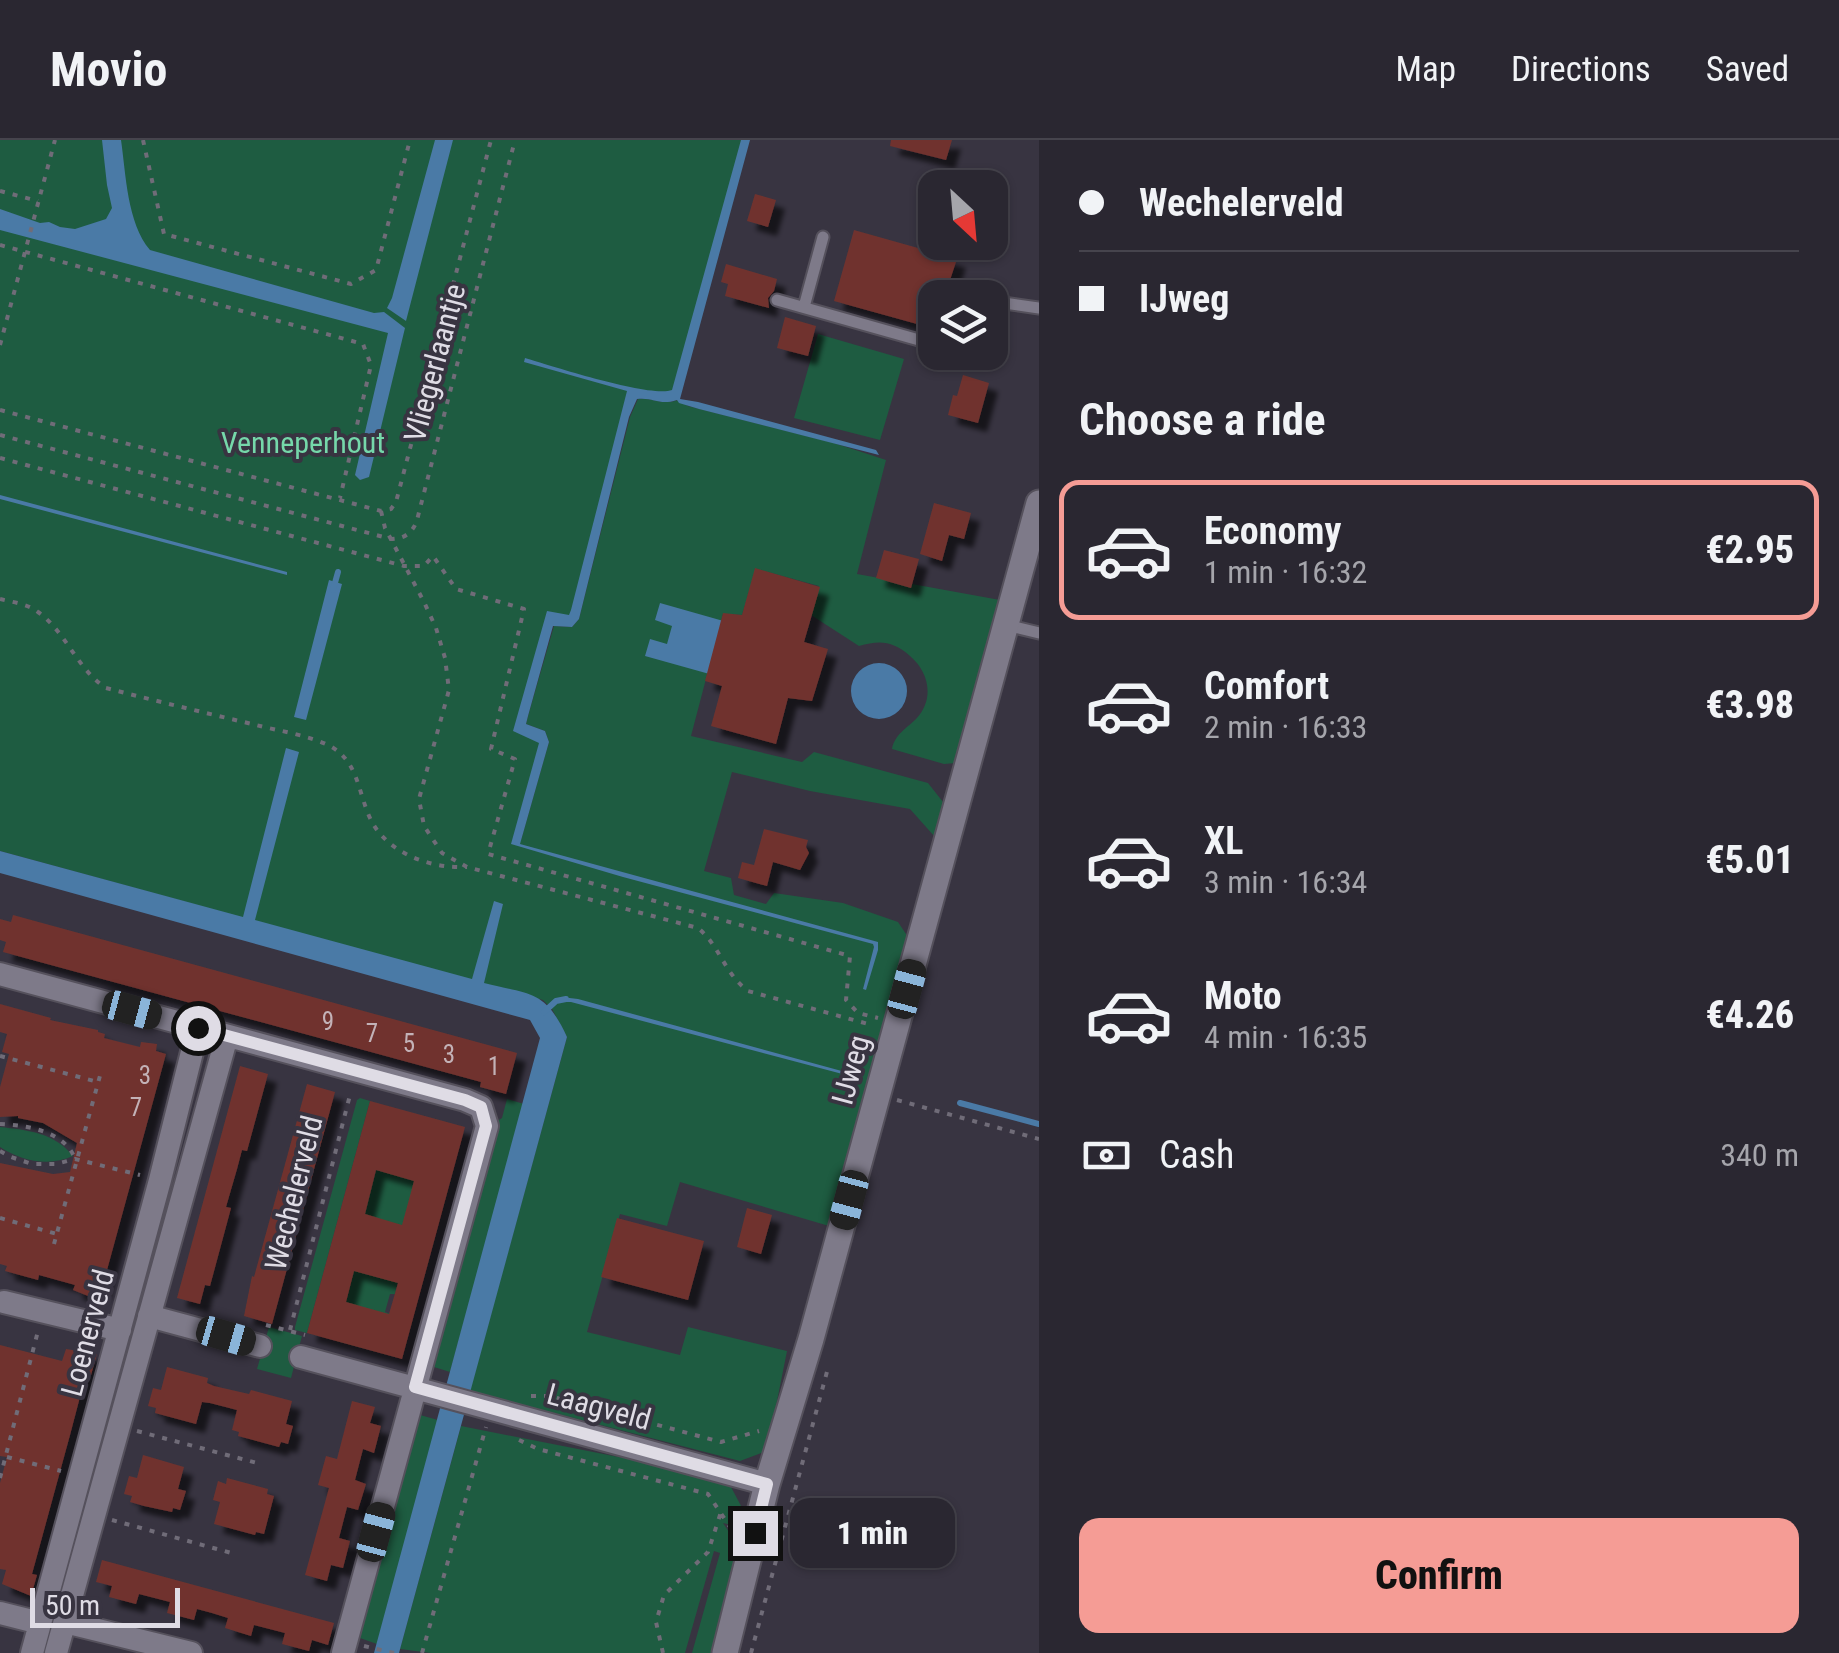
<!DOCTYPE html>
<meta charset="utf-8">
<style>
:root{--surface:#2a2731;--page:#322f39;--text:#f1f3f6;--muted:#a5a5ab;--line:#46444d;--accent:#f59c95}
body{margin:0;font-family:"Roboto Condensed",sans-serif;background:var(--page);color:var(--text);height:100vh;display:flex;flex-direction:column;font-size:38px;white-space:nowrap}
*{box-sizing:border-box;margin:0}
p{font-size:32px;color:var(--muted)}
.icon{flex:none;width:55px;height:55px;fill:none;stroke:currentColor;stroke-width:2;stroke-linecap:round;stroke-linejoin:round}
.map{position:relative;flex:1;overflow:hidden}
.details{display:flex;flex-direction:column;background:var(--surface);width:800px}
.details>*{flex:none}
.hud{display:grid;align-content:center;height:220px;padding:0 40px;background:var(--surface)}
.needle{width:65px;rotate:154deg}
.buttons{position:absolute;left:918px;top:30px;display:grid;gap:20px}
.buttons a{display:grid;place-items:center;width:90px;height:90px;border-radius:20px;background:var(--surface);box-shadow:0 2px 8px #0004,0 0 0 2px var(--line);font-size:50px}
.scale{position:absolute;left:30px;bottom:25px;width:150px;box-sizing:border-box;padding-left:10px;border:5px solid #dfdce5;border-top:0;font-size:28px;line-height:35px;white-space:nowrap;color:#dfdce5;-webkit-text-stroke:8px #383441;paint-order:stroke}
.end{position:absolute;width:45px;height:45px;margin:-22px;border:12px solid #dfdce5;background:#111;box-shadow:0 0 0 5px #111}
.from{border-radius:50%}
.bubble{position:absolute;height:70px;border-radius:20px;background:var(--surface);box-shadow:0 2px 8px #0004,0 0 0 2px var(--line);font-size:32px;font-weight:800;line-height:70px;text-align:center}
.car{position:absolute;width:30px;height:60px;margin:-30px -15px;border-radius:12px;box-shadow:0 0 8px 2px #0007;background:linear-gradient(#222 24%,#8ab4d8 0 40%,#222 0 76%,#8ab4d8 0 86%,#222 0)}
.hud b{display:flex;align-items:center;gap:35px;height:95px;font-size:38px}
.hud b+b{border-top:2px solid var(--line)}
.hud i{width:25px;height:25px;background:var(--text)}
ul{padding:0;list-style:none}
li{display:flex;align-items:center;gap:30px;height:140px;margin:0 20px 15px;padding:0 20px;border:5px solid transparent;border-radius:20px}
li div{flex:1}
li b{display:block;font-size:38px}
li em{font-style:normal;font-weight:800}
li.on{border-color:var(--accent)}
li>.icon{width:90px;height:90px;stroke-width:1.5}
h2{padding:0 40px;font-size:45px;line-height:120px}
.pay{display:flex;align-items:center;gap:25px;height:110px;padding:0 40px;font-size:38px}
.pay p{margin-inline-start:auto}
.button{display:flex;gap:20px;margin-top:auto;padding:20px 40px}
.button a{flex:1;height:115px;border-radius:20px;background:var(--accent);color:#111;font-size:40px;font-weight:800;line-height:115px;text-align:center}
header{display:flex;align-items:center;gap:60px;box-sizing:border-box;height:140px;padding:0 50px;background:var(--surface);border-bottom:2px solid var(--line)}
header strong{font-size:48px}
nav{display:flex;gap:55px;margin-inline-start:auto;font-size:35px}
main{display:flex;flex:1;min-height:0}
.map>svg:first-child{display:block}
</style>
<header>
<strong>Movio</strong>
<nav><a>Map</a><a>Directions</a><a>Saved</a></nav>
</header>
<main>
<div class="map">
<svg width="1039" height="1513" viewBox="0 0 1039 1513">
<defs>
<filter id="shadow"><feDropShadow dx="9" dy="9" stdDeviation="2.5" flood-color="#0009"/></filter>
</defs>
<rect width="100%" height="100%" fill="#383441"/>
<!-- green -->
<path fill="#1e5c41" d="M0,0H745L675,258L631,251L573,484L549,480L521,586L544,593L518,700H521L549,602L545,591L526,584L528,576L554,486L572,487L579,479L630,277L638,259C654,257 660,266 678,260L688,266L834,303L886,320L857,434L1000,460L956,623L944,624L892,609C895,594 906,589 916,579C935,559 929,532 910,516C893,501 880,500 859,506L811,475L819,446L756,429L742,475L723,474L691,596L802,622L814,612L928,643L943,662L935,697L910,669L810,651L732,632L704,731L731,738L734,755L766,764L774,753L843,763L898,782L908,797L829,1086L680,1042L667,1086L620,1074L587,1192L680,1215L688,1187L787,1211L767,1311L740,1321L500,1259L469,1254L567,897L552,869L543,860L0,711Z
M818,194L904,219L880,300L794,278Z
M360,958L370,961L307,1193L295,1190V1187L357,960Z
M507,959L524,964L450,1232L434,1227L432,1231L428,1230L435,1221L494,1002V983L502,978Z
M437,979L395,1154H390L385,1172L390,1174L379,1191L374,1211L336,1201L351,1143L362,1083L377,1026Z
M0,987C28,990 55,993 73,1016C49,1027 21,1021 0,1007Z
M269,1187L302,1196L291,1238L257,1229Z
M420,1271V1275L438,1280L377,1504L360,1498L368,1466L363,1463L376,1438Z
M461,1286L634,1320L731,1347L748,1379L745,1388L723,1383L729,1392L740,1394L722,1497L716,1513H692L720,1413L714,1411L685,1513H431L400,1509Z"/>
<!-- water -->
<path fill="#4a7aa6" d="M102,0H121C126,34 127,83 150,110L374,173L384,172L405,188L369,337L360,340L355,335L388,193L0,90V69L40,83L49,82L60,87L75,89L106,79L112,68L107,45Z
M435,0H453L406,181L387,168L392,158Z
M741,0H750L680,259L698,262L876,310L879,315L699,269L679,263L677,260C659,266 654,257 637,259L629,277L579,479L572,487L553,486L528,576L526,584L545,591L549,602L520,704L878,802V810L866,850L863,849L874,807L873,804L623,737L511,704L539,603L513,591L547,471L569,475L571,470L627,251L524,222L525,218C552,226 650,258 672,250Z
M0,355L287,432V435L0,359Z
M329,440L342,444L306,580L294,577Z
M660,463L741,486L713,535L645,516L650,499L667,504L672,486L655,480Z
M851 551a28 28 0 1 1 56 0a28 28 0 1 1-56 0Z
M286,608L299,612L255,780L472,839L494,761L503,764L484,843C530,855 545,849 567,897L399,1513H374L540,898L530,880L0,733V711L243,777Z
M561,857L578,859L849,933L850,936L571,862H564Z"/>
<g fill="none" stroke-linecap="round" stroke-linejoin="round">
<!-- stream -->
<path stroke="#4a7aa6" stroke-width="6" d="M333,450L338,432
M544,872L556,861L566,859
M960,963L1039,984"/>
</g>
<!-- building -->
<path fill="#6f332e" fill-rule="evenodd" filter="url(#shadow)" d="M891,0H952L946,20L890,6Z
M755,54L776,60L768,87L747,81Z
M854,90L957,119L944,158H935V189L834,161Z
M726,124L777,139L774,151L768,158L769,168L725,156L728,144L721,142Z
M785,177L816,186L808,216L777,208Z
M963,235L989,243L978,283L948,275L953,255L957,256Z
M934,363L971,373L964,399L949,395L942,421L920,414Z
M884,410L919,419L911,448L876,438Z
M755,428L820,447L804,502L828,509L812,561L788,558L776,604L711,586L722,546L705,541L723,473L742,475Z
M764,689L808,700L806,707L809,713L800,730L773,722L767,746L738,738L742,722L754,725Z
M13,775L517,913L506,954L480,947L481,942L3,812L6,802L0,800V779L11,782Z
M0,864L51,878L50,880L98,890V892L105,894L104,898L140,907L141,902L157,904L156,911L166,914L101,1152L91,1149L88,1156L73,1150L75,1145L39,1135L38,1140L5,1131L7,1126L0,1124V1023L53,1034L70,1032L77,1003L43,983L18,978V976L0,977V947L9,914L2,912L7,894L0,892Z
M240,926L268,934L247,1011L242,1010L237,1029L226,1067L231,1068L210,1146L205,1145L200,1164L177,1158Z
M307,944L335,952L272,1184L244,1176L252,1136L254,1137Z
M370,961L465,987L402,1219L307,1193ZM376,1030L414,1041L402,1085L365,1074ZM354,1131L398,1143L389,1174L346,1162Z
M747,1068L772,1075L761,1114L737,1107Z
M617,1078L704,1101L688,1160L601,1137Z
M0,1205L62,1221L66,1209L97,1214L91,1235L86,1234L70,1295L32,1434L37,1435L31,1456L2,1444L6,1430L0,1429V1343L7,1317L0,1316Z
M167,1227L208,1238L207,1243L214,1246L249,1254L251,1250L292,1261L286,1284L293,1286L288,1304L281,1302L279,1307L238,1296L239,1292L232,1290L237,1270L210,1263L202,1262L196,1284L155,1273L156,1268L148,1266L153,1248L161,1250Z
M352,1261L375,1267L370,1283L381,1286L374,1313L363,1309L355,1340L366,1344L358,1370L347,1367L339,1398L350,1401L343,1428L331,1425L327,1441L305,1435L329,1348L318,1345L326,1316L337,1319Z
M143,1315L184,1327L178,1349L186,1351L180,1370L173,1368L172,1372L144,1366L130,1362L132,1356L124,1354L129,1336L137,1338Z
M227,1338L268,1349L267,1354L274,1356L264,1394L256,1392L255,1395L214,1384L220,1362L213,1360L218,1341L226,1344Z
M102,1420L334,1483L328,1505L312,1500L309,1511L282,1504L285,1493L254,1485L251,1496L225,1488L228,1478L212,1473L197,1469L194,1480L167,1473L170,1462L139,1454L136,1464L109,1457L112,1446L96,1442Z"/>
<g fill="none" stroke-linecap="round" stroke-linejoin="round">
<!-- lane casing -->
<g stroke="#55515c" stroke-width="15">
<path id="lane" d="M953,158L954,155L970,158
M777,160L926,202L935,200
M990,161L1039,168
M804,167L823,97
M1006,485L1039,493"/>
</g>
<!-- street casing -->
<g stroke="#55515c" stroke-width="26">
<path id="street" d="M0,834L465,960L481,967L487,986L343,1513
M4,1162L120,1190
M149,1176L260,1206
M301,1217L767,1344
M0,1473L40,1483
M65,1482L191,1513
M32,1513L160,1040L198,888
M56,1513L227,896"/>
</g>
<!-- secondary casing -->
<g stroke="#55515c" stroke-width="29">
<path id="secondary" d="M725,1513L767,1344L811,1199L1039,363"/>
</g>
<!-- path -->
<path stroke="#706c78" stroke-width="4" stroke-dasharray="5 8" stroke-linecap="butt" d="M143,0L164,94L351,144L376,130L410,0
M0,51L38,61
M0,105L363,204L371,225L340,358
M0,205L55,0
M0,270L381,371L391,369L396,362L491,0
M0,295L391,399C405,399 413,392 417,380L515,0
M0,318L404,426H424L433,416L456,449L524,469L491,609L515,619L488,714L850,816L846,860L858,873L878,878
M381,371L385,388L424,462L436,488L445,518L449,550L419,659L424,686L442,713L467,727L698,788C720,806 724,833 748,851L872,885
M0,459C12,462 28,464 38,472C66,492 77,529 106,548C156,561 206,573 256,585C279,591 308,595 330,606C358,621 358,652 370,678C386,713 431,729 467,727
M0,916L98,942
M897,960L1039,999
M0,984C26,985 65,991 75,1019
M0,1011L11,1017L32,1024H56L75,1019L140,1035
M0,1078L57,1094
M54,1104L101,932
M266,1185L305,1195
M290,1190L351,951
M531,1256H550L721,1302L759,1291
M137,1291L257,1323
M519,1300L538,1309L708,1354L730,1387L733,1388
M7,1317L61,1331
M0,1338L38,1191
M112,1380L235,1414
M364,1506L394,1513
M422,1513L486,1287
M663,1513L656,1482L664,1455L708,1412L721,1372
M751,1513L828,1228"/>
<!-- lane -->
<use href="#lane" stroke="#7e7a89" stroke-width="11"/>
<!-- street -->
<use href="#street" stroke="#7e7a89" stroke-width="22"/>
<!-- secondary -->
<use href="#secondary" stroke="#7e7a89" stroke-width="25"/>
</g>
<g fill="none" stroke-linecap="round" stroke-linejoin="round">
<!-- route -->
<path stroke="#dfdce5" stroke-width="12" d="M198,888L465,960L481,967L486,986L415,1247L767,1344L755,1393"/>
</g>
<g text-anchor="middle" stroke-width="8" stroke-linejoin="round" paint-order="stroke">
<!-- number labels -->
<g font-size="25" fill="#c3b2b7">
<text x="328" y="890">9</text>
<text x="372" y="902">7</text>
<text x="409" y="912">5</text>
<text x="449" y="923">3</text>
<text x="494" y="935">1</text>
<text x="145" y="944">3</text>
<text x="136" y="976">7</text>
</g>
<!-- street labels -->
<g font-size="30" fill="#dfdce5" stroke="#383441">
<text transform="translate(435 223) rotate(-75)" y="10">Vliegerlaantje</text>
<text transform="translate(851 930) rotate(-75)" y="10">IJweg</text>
<text transform="translate(294 1053) rotate(-76)" y="10">Wechelerveld</text>
<text transform="translate(88 1193) rotate(-75)" y="10">Loenerveld</text>
<text transform="translate(599 1267) rotate(15)" y="10">Laagveld</text>
</g>
<!-- park labels -->
<g font-size="30" fill="#75d8aa" stroke="#383441">
<text x="303" y="313">Venneperhout</text>
</g>
</g>
</svg>
<div class="buttons">
<a><svg class="needle" viewBox="-14 -14 28 28"><path d="M0-13l5 13h-10z" fill="#e53935"/><path d="M0 13l5-13h-10z" fill="#a5a5ab"/></svg></a>
<a><svg class="icon" aria-label="layers" viewBox="0 0 24 24"><path d="M12 4l9 5-9 5-9-5zM3 14l9 5 9-5"/></svg></a>
</div>
<div class="scale">50 m</div>
<i class="end from" style="left:198px;top:888px"></i>
<i class="end" style="left:755px;top:1393px"></i>
<div class="bubble" style="left:790px;top:1358px;width:165px">1 min</div>
<i class="car" style="left:907px;top:849px;rotate:15deg"></i>
<i class="car" style="left:132px;top:870px;rotate:105deg"></i>
<i class="car" style="left:849px;top:1060px;rotate:195deg"></i>
<i class="car" style="left:226px;top:1196px;rotate:106deg"></i>
<i class="car" style="left:376px;top:1392px;rotate:15deg"></i>
</div>
<section class="details">
<div class="hud">
<b><i class="from"></i>Wechelerveld</b>
<b><i></i>IJweg</b>
</div>
<h2>Choose a ride</h2>
<ul>
<li class="on"><svg class="icon" aria-label="car" viewBox="0 0 24 24"><path d="M5 17H2v-5l4-1 3-4h7l3 4 3 1v5h-3M9 17h6M6 11h13"/><circle cx="7" cy="17" r="2"/><circle cx="17" cy="17" r="2"/></svg><div><b>Economy</b><p>1 min · 16:32</p></div><em>€2.95</em></li>
<li><svg class="icon" aria-label="car" viewBox="0 0 24 24"><path d="M5 17H2v-5l4-1 3-4h7l3 4 3 1v5h-3M9 17h6M6 11h13"/><circle cx="7" cy="17" r="2"/><circle cx="17" cy="17" r="2"/></svg><div><b>Comfort</b><p>2 min · 16:33</p></div><em>€3.98</em></li>
<li><svg class="icon" aria-label="car" viewBox="0 0 24 24"><path d="M5 17H2v-5l4-1 3-4h7l3 4 3 1v5h-3M9 17h6M6 11h13"/><circle cx="7" cy="17" r="2"/><circle cx="17" cy="17" r="2"/></svg><div><b>XL</b><p>3 min · 16:34</p></div><em>€5.01</em></li>
<li><svg class="icon" aria-label="car" viewBox="0 0 24 24"><path d="M5 17H2v-5l4-1 3-4h7l3 4 3 1v5h-3M9 17h6M6 11h13"/><circle cx="7" cy="17" r="2"/><circle cx="17" cy="17" r="2"/></svg><div><b>Moto</b><p>4 min · 16:35</p></div><em>€4.26</em></li>
</ul>
<div class="pay"><svg class="icon" aria-label="cash" viewBox="0 0 24 24"><path d="M3 7h18v10H3z"/><circle cx="12" cy="12" r="2"/></svg>Cash<p>340 m</p></div>
<div class="button"><a>Confirm</a></div>
</section>
</main>
